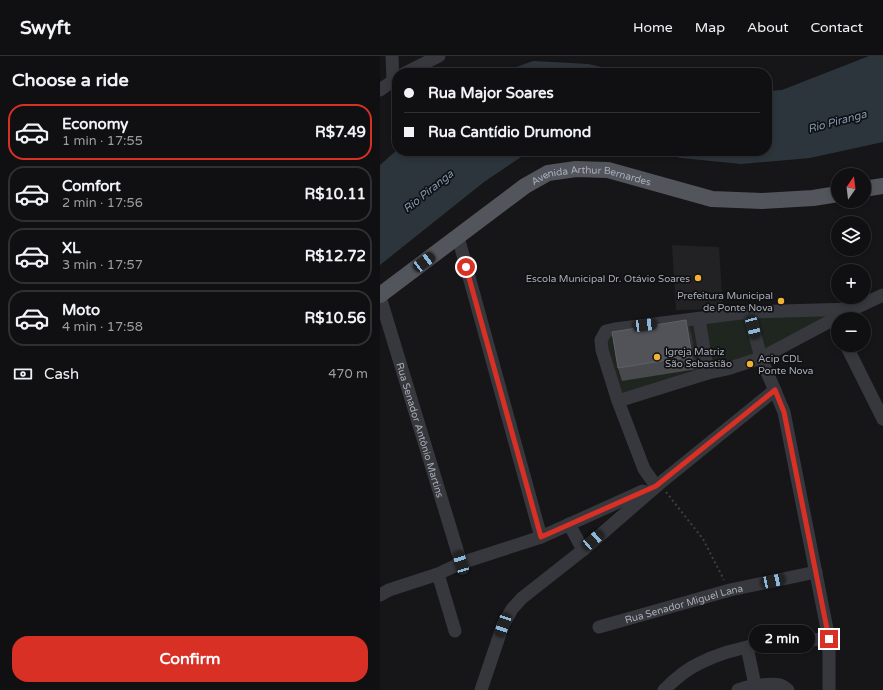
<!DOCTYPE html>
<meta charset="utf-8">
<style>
:root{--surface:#101012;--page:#19191b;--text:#f1f3f6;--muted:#9c9d9f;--line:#303032;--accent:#d93025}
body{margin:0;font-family:"Varela Round",sans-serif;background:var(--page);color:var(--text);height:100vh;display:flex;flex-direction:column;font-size:15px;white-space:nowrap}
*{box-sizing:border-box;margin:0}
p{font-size:13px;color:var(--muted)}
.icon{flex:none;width:22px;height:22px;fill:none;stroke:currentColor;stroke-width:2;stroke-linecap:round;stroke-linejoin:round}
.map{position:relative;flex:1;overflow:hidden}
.panel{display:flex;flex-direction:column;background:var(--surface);width:380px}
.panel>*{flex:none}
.top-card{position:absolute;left:12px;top:12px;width:380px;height:88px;border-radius:16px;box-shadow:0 2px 6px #0003,0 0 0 1px var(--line);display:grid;align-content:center;height:88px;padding:0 12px;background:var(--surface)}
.needle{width:26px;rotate:14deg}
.controls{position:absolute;left:451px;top:112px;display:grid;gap:8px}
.controls a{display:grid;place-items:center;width:40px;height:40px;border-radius:50%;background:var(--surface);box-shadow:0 2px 6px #0003,0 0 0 1px var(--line);font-size:20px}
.end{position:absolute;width:18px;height:18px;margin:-9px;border:5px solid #d93025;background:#fff;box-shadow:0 0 0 2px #fff}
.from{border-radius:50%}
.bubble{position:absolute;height:28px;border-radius:14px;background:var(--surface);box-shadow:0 2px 6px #0003,0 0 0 1px var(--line);font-size:13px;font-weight:800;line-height:28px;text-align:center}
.car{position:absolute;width:12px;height:24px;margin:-12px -6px;border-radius:5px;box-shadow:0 0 3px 1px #0007;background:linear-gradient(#222 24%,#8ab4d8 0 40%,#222 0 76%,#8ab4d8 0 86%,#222 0)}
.top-card b{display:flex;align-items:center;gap:14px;height:38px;font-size:15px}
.top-card b+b{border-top:1px solid var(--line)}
.top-card i{width:10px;height:10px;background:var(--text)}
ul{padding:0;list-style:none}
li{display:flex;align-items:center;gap:12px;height:56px;margin:0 8px 6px;padding:0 4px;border:2px solid var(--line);border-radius:16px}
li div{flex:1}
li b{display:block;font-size:15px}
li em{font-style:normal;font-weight:800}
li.current{border-color:var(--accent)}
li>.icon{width:36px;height:36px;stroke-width:1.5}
h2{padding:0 12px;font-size:18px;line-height:48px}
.pay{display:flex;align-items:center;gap:10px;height:44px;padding:0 12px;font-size:15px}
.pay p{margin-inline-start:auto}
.action{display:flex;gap:8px;margin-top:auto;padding:8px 12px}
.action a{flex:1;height:46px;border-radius:16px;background:var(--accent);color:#fff;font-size:16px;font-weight:800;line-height:46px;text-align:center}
header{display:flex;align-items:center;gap:24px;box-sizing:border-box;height:56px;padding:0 20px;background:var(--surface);border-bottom:1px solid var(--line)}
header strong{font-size:19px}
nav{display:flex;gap:22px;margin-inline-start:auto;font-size:14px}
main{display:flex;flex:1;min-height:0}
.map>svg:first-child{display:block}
</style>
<header>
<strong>Swyft</strong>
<nav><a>Home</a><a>Map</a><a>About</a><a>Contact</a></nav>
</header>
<main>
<section class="panel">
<h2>Choose a ride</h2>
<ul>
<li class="current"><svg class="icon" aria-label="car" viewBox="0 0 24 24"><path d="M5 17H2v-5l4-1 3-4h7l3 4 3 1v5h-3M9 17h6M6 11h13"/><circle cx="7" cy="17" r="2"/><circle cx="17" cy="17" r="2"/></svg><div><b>Economy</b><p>1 min · 17:55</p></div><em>R$7.49</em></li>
<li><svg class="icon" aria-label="car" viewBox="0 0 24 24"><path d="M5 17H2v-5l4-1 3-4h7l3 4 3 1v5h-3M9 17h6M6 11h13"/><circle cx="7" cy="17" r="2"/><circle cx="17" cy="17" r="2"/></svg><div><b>Comfort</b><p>2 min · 17:56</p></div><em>R$10.11</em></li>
<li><svg class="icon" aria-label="car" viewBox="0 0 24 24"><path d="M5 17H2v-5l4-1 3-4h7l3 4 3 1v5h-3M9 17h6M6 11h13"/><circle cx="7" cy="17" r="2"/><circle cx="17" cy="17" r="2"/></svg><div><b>XL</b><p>3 min · 17:57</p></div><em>R$12.72</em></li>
<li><svg class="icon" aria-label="car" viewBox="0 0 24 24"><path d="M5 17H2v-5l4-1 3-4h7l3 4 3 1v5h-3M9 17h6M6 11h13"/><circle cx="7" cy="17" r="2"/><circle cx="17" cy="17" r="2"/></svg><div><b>Moto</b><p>4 min · 17:58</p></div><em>R$10.56</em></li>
</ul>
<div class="pay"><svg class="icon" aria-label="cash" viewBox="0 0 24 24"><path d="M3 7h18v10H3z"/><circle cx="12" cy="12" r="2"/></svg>Cash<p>470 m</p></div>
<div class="action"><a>Confirm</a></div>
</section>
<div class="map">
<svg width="503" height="634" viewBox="0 0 503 634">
<rect width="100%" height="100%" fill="#161618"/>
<!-- built -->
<path fill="#222225" d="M292,189L339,191L343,253L296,254Z"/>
<!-- green -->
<path fill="#1e261f" d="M473,253L428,277L352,307L346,306L238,345L221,286L232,273Z"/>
<!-- water -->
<path fill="#2c353c" d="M489,0H503V86L430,102L361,108L301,102L271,95H387V35L402,34Z
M153,5L208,8L249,17H120Z
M17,94V95H150L104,126L0,209V109Z"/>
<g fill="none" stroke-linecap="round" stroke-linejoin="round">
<!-- path -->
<path stroke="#3d3f44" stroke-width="2" stroke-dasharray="2 3" stroke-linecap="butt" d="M286,436L323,483L344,524"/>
<!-- minor -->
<g stroke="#37383d" stroke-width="13">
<path d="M12,0L13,24"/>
<path d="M25,17L59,0"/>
<path d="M0,34L17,22"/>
<path d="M78,181L161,481"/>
<path id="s1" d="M0,241L81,507"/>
<path d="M369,256L381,302L404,356L449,583V634"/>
<path d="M319,263L328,317"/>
<path d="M466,289L503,363"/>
<path d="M238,345L328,317L347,313L381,302L471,254"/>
<path d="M276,430L264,413L238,345L222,294L221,284L226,275L235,273L369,256L473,253L503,239"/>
<path d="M189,468L203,494"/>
<path d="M58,518L75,575"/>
<path d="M0,539L9,534L58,518L81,507L161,481L263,435"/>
<path id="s2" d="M219,571L350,534L436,516"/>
<path d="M367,591L376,634"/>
<path d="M101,634L123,569L132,553L142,542L203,494L279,428L395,334"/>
<path d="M284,634C294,624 305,614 318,608C358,587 405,585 449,583"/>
<path d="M358,634C367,630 390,627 400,629C403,630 406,632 408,634"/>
</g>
<!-- major -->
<g stroke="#53555c" stroke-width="16">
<path d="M484,133L503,130"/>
<path id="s3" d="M0,239L145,130L168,117L196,113L228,114L332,143L382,145L433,142L458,138"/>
</g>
</g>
<!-- wall -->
<path fill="#47494d" d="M306,264L311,277L317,313L242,325L238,312Z"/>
<!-- shaded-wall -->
<path fill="#2f3033" d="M306,264L311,277L317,313L312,300Z"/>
<!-- building -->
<path fill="#525359" stroke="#5f6168" d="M306,264L312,300L238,312L232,276Z"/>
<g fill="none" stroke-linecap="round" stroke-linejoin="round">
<!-- route -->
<path stroke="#d93025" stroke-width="5" d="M86,211L161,481L276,430L395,334L404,356L449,583"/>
</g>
<!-- markers -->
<g fill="#f2b134" stroke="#111113" stroke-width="1.5">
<circle cx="318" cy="222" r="4"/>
<circle cx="401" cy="245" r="4"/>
<circle cx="277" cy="301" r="4"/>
<circle cx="370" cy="308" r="4"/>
</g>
<g text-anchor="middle" stroke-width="3.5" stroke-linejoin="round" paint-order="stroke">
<!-- street labels -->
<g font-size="10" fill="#a8adb8" stroke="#111113">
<text dy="4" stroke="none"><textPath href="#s3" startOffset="251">Avenida Arthur Bernardes</textPath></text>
<text dy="4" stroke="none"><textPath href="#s1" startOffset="139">Rua Senador Antônio Martins</textPath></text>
<text dy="4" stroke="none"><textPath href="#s2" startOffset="88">Rua Senador Miguel Lana</textPath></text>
</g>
<!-- poi labels -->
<g font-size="10" fill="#a8adb8" stroke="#111113" text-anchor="end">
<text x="310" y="226">Escola Municipal Dr. Otávio Soares</text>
<text x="393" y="243">Prefeitura Municipal<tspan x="393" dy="12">de Ponte Nova</tspan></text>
<text x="285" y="299" text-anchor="start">Igreja Matriz<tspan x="285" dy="12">São Sebastião</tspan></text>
<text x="378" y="306" text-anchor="start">Acip CDL<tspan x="378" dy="12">Ponte Nova</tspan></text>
</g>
<!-- water labels -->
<g font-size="11" font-style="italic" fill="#7f9bb3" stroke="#111113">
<text transform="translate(457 65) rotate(-15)" y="4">Rio Piranga</text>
<text transform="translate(48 135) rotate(-39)" y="4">Rio Piranga</text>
</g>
</g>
</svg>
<div class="controls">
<a><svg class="needle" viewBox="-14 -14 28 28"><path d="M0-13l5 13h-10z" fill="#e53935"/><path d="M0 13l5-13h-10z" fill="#9c9d9f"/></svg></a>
<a><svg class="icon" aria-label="layers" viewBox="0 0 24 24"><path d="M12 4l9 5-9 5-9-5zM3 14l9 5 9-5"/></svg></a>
<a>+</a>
<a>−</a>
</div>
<i class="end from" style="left:86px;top:211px"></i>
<i class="end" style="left:449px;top:583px"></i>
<div class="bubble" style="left:369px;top:569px;width:66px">2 min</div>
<i class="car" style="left:44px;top:206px;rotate:53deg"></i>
<i class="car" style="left:265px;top:269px;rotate:83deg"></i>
<i class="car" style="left:373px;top:271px;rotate:165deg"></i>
<i class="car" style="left:213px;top:484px;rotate:49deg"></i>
<i class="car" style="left:81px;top:507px;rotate:343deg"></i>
<i class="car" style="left:393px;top:525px;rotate:78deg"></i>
<i class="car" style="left:123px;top:569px;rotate:199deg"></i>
<div class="top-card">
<b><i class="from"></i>Rua Major Soares</b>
<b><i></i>Rua Cantídio Drumond</b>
</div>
</div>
</main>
